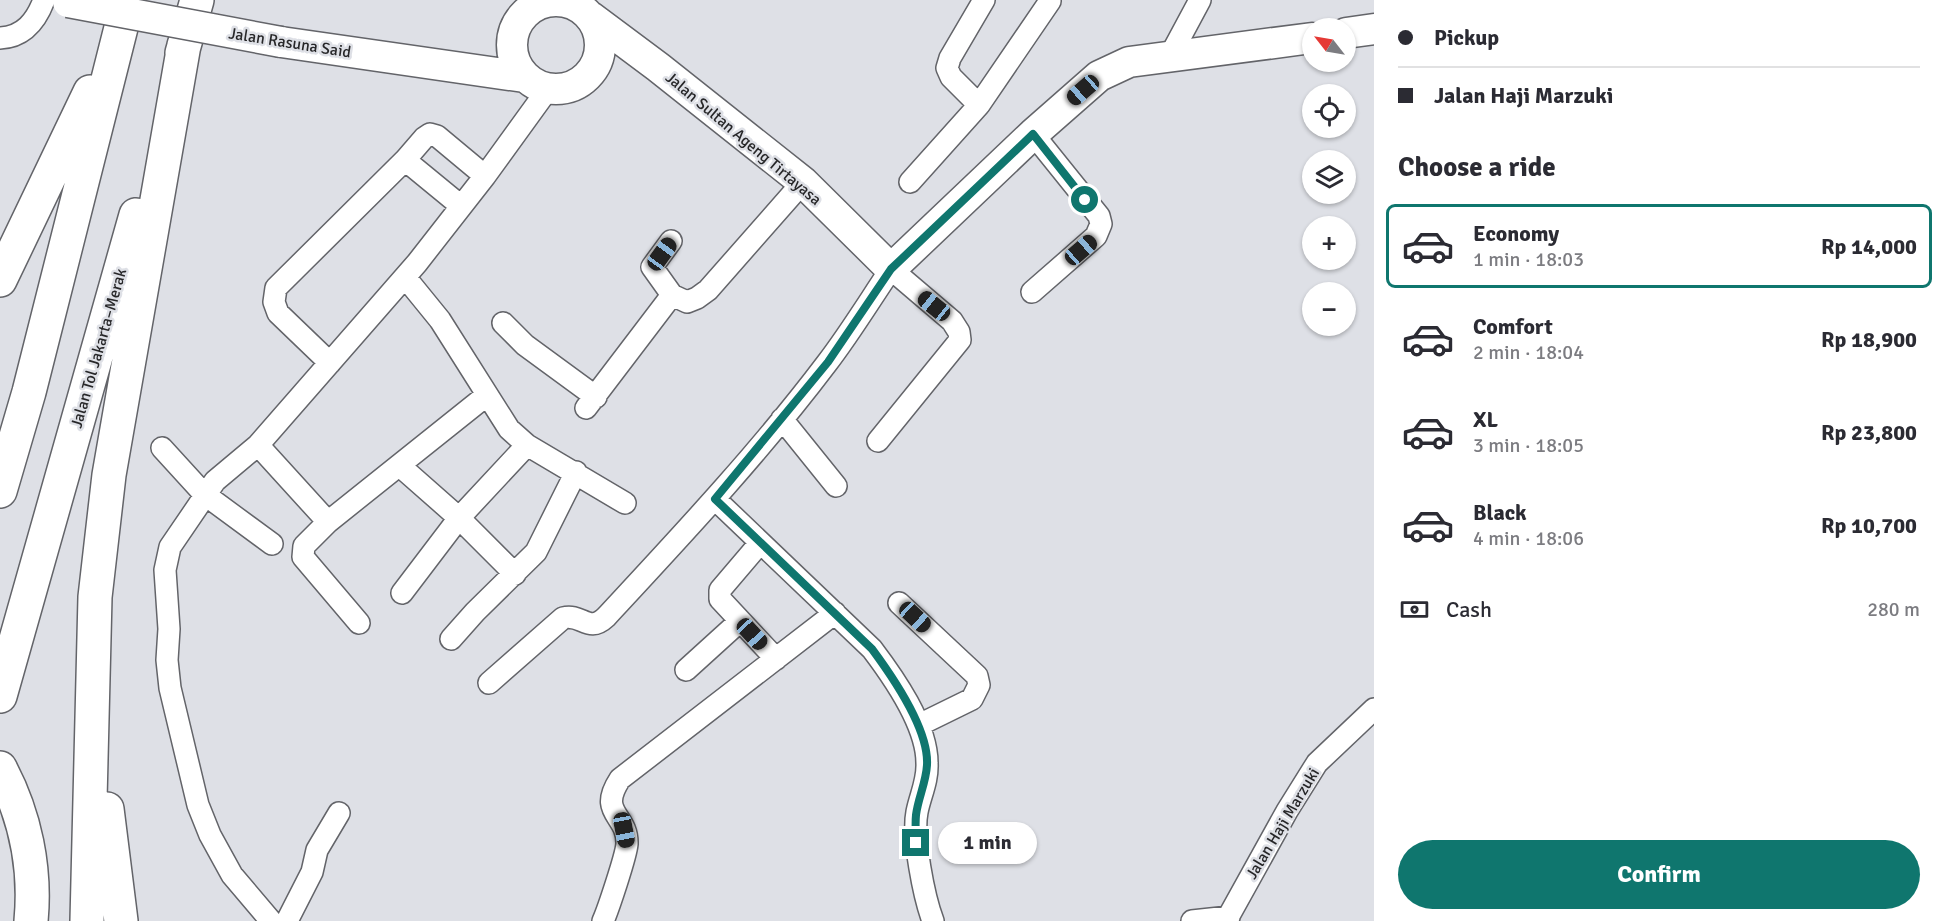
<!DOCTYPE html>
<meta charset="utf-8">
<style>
:root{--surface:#fff;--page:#f2f2f3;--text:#2b2b33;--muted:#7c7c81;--line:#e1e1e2;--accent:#0f766e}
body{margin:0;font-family:Signika,sans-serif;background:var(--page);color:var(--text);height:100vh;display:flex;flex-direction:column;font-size:22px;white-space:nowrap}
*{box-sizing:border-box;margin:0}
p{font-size:20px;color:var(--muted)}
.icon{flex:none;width:33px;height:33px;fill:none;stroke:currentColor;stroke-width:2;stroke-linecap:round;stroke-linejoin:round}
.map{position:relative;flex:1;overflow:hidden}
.panel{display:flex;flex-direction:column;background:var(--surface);width:570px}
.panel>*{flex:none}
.hud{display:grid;align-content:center;height:132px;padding:0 24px;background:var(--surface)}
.needle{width:39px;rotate:301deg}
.tools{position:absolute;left:1302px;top:18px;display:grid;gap:12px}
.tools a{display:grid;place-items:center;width:54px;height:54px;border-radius:50%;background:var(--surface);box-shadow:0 2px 4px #0004;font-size:30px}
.end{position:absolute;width:27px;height:27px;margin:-14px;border:8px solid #0f766e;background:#fff;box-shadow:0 0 0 3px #fff}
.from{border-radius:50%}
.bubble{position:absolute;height:42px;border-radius:21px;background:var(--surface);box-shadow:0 2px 4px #0004;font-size:20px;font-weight:700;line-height:42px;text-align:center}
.car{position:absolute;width:18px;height:36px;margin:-18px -9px;border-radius:8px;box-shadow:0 0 4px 2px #0007;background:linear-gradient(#222 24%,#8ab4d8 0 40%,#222 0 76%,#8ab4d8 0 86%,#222 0)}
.hud b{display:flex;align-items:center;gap:21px;height:57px;font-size:22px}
.hud b+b{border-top:2px solid var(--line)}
.hud i{width:15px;height:15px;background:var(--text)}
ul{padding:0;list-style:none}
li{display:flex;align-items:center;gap:18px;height:84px;margin:0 12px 9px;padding:0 12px;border:3px solid transparent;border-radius:9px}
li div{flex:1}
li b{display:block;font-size:22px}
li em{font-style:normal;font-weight:700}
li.active{border-color:var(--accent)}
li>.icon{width:54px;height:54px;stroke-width:1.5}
h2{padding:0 24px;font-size:27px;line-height:72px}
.pay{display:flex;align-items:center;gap:15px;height:66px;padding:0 24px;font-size:22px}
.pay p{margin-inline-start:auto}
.primary-button{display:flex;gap:12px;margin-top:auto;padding:12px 24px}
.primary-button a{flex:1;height:69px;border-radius:36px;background:var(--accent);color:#fff;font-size:24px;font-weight:700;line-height:69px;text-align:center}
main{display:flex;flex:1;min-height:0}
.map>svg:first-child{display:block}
</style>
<main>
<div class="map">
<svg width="1374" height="921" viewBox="0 0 1374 921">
<rect width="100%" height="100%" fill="#dee0e6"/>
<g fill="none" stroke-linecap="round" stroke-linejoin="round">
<!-- minor casing -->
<g stroke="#636469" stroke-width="24">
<path id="minor" d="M0,38C24,37 36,21 44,0
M1170,56L1200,0
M979,105L1050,1
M405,160L424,138L430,134L437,136L485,176
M910,182L979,105L951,77L947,68L950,58L984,0
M405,277L440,320L509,429L527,445L625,503
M1032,292L1096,236L1101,224L1099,216L1033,134
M672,295L687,302L697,298L708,290L803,182
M503,323L525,345L596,397
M330,363L278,313L274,302L276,288L405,160L461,206
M586,408L672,295L652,267L671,241
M782,419L836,486
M258,445L328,522
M162,448L204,494L272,544
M400,466L459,518L515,574
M715,499L872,649C894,678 927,725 927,763C928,781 920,796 917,812C912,837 924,897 933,921
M760,543L720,590V599L776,659
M402,593L459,518L527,445
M899,603L977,676L979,685L972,699L919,725
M359,623L303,557L304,546L328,522L487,395
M451,639L475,612L536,552L576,472
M686,670L740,621
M489,683L563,618C582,613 588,634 606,617C682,535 759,453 827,363C850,333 870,300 891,269L952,321L959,332L960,340L878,441
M271,921L232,875L210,835L198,805L170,688L167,660L169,629L165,570L170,547L215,481L258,445L417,263L485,176L548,89
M287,921L312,872L317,850L339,813
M603,921C608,910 626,856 627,844C628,814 597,814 620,779L835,613
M1192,921L1229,917
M1226,921L1287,811L1317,763L1374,709"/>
</g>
<!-- secondary casing -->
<g stroke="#636469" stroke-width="33">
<path id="secondary" d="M512 45a44 44 0 1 1 88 0a44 44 0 1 1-88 0Z
M591,17L658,67L803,182L891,269L1033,134L1099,76L1129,62L1312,38
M1346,33L1374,29
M281,42L524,77"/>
</g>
<!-- motorway casing -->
<g stroke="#636469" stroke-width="36">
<path id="motorway" d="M182,53L197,0
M0,280L90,92
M0,491L29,392L128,0
M0,696L136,215
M0,768C25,815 36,868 31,921
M107,809L121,921
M87,921L95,597L109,475L184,45"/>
</g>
<!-- minor -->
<use href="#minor" stroke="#fff" stroke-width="21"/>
<!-- secondary -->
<use href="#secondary" stroke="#fff" stroke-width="30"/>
<!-- motorway -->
<use href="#motorway" stroke="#fff" stroke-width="33"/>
<!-- secondary-bridge casing -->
<g stroke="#636469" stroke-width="33" stroke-linecap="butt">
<path id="secondary-bridge" d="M68,2L281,42"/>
</g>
<!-- secondary-bridge -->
<use href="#secondary-bridge" stroke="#fff" stroke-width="30"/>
</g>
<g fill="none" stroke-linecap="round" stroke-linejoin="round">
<!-- route -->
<path stroke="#0f766e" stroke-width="8" d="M916,843C916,834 915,824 916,815C918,798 926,783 927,765C929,730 892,676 872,649L715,499L828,362L891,269L1033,134L1085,200"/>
</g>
<g text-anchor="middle" stroke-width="5" stroke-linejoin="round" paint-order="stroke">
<!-- street labels -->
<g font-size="16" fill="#272729" stroke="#dee0e6">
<text transform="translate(290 42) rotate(9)" y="6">Jalan Rasuna Said</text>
<text transform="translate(744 138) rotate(40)" y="6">Jalan Sultan Ageng Tirtayasa</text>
<text transform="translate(98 348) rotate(-74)" y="6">Jalan Tol Jakarta–Merak</text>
<text transform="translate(1282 823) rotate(-59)" y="6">Jalan Haji Marzuki</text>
</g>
</g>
</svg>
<div class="tools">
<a><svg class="needle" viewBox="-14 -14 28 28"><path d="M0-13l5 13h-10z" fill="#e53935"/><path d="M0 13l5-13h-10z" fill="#7c7c81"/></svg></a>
<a><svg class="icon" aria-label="locate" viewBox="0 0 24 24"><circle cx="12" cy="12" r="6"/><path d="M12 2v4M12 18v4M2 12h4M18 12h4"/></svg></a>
<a><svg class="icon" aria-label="layers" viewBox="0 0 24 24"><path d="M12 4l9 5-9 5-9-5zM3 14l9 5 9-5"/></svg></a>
<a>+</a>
<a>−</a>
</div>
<i class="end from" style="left:1085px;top:200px"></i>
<i class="end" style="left:916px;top:843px"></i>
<div class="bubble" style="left:938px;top:822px;width:99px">1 min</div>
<i class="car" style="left:1083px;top:90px;rotate:229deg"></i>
<i class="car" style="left:1081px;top:250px;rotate:49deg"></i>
<i class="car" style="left:662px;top:254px;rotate:36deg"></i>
<i class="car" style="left:934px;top:306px;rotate:309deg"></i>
<i class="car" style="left:915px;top:617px;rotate:133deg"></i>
<i class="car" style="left:752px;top:634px;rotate:137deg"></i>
<i class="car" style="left:624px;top:830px;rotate:169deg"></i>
</div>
<section class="panel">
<div class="hud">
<b><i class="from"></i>Pickup</b>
<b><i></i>Jalan Haji Marzuki</b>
</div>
<h2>Choose a ride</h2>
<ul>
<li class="active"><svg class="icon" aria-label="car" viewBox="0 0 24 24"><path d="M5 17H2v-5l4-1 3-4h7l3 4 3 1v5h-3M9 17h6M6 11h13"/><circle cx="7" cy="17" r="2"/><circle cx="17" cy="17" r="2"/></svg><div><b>Economy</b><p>1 min · 18:03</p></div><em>Rp 14,000</em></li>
<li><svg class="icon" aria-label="car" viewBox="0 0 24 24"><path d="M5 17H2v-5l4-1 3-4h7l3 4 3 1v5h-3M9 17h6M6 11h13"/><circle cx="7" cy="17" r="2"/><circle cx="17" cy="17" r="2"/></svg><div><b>Comfort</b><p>2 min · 18:04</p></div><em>Rp 18,900</em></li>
<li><svg class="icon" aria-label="car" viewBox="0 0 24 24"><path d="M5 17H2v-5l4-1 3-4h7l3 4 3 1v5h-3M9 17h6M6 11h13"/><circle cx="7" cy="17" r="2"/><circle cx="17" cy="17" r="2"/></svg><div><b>XL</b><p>3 min · 18:05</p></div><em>Rp 23,800</em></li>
<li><svg class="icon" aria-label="car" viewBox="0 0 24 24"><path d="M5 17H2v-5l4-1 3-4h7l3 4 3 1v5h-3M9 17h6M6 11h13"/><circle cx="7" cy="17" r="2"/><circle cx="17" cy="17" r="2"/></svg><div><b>Black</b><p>4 min · 18:06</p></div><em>Rp 10,700</em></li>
</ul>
<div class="pay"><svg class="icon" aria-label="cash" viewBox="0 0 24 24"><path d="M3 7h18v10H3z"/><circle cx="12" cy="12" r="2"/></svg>Cash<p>280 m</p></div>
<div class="primary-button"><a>Confirm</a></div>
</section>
</main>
